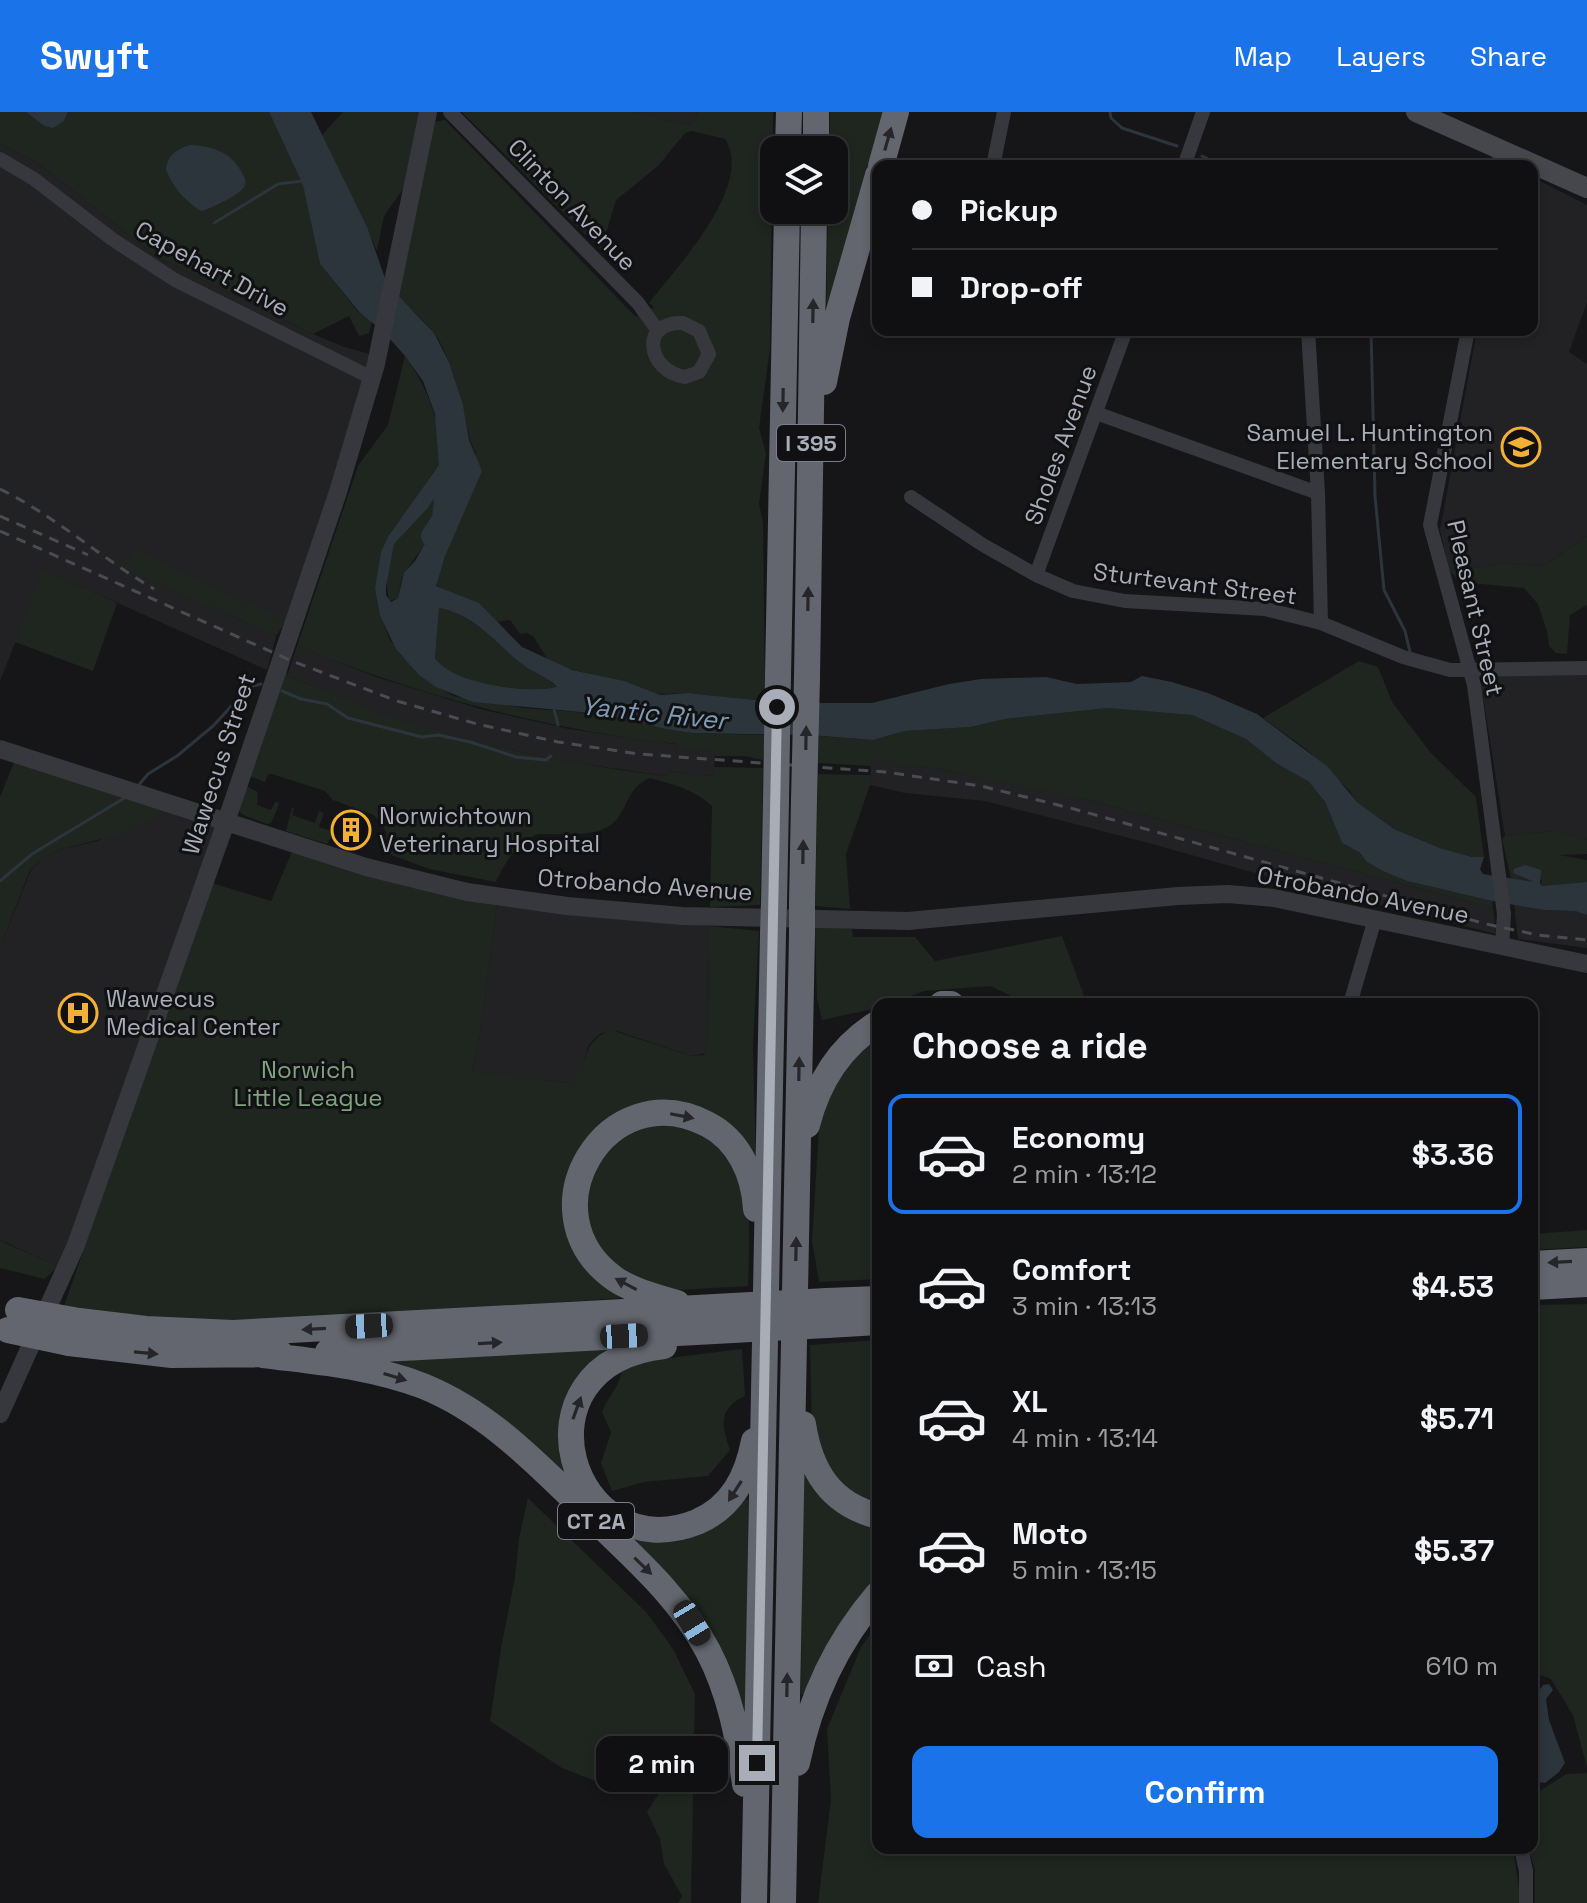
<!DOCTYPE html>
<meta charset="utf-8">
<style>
:root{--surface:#101012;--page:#1e1e20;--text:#f1f3f6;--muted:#9c9d9f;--line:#303032;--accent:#1a73e8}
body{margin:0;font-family:"Space Grotesk",sans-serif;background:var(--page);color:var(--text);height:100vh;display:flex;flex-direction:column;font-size:30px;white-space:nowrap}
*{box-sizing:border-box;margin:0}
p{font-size:26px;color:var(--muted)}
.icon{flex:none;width:44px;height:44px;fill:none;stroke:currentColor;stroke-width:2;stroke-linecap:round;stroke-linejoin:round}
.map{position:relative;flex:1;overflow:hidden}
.side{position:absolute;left:872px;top:886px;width:666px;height:856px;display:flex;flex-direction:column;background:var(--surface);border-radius:16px;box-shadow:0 4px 12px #0003,0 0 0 2px var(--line)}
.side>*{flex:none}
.banner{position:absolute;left:872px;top:48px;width:666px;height:176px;border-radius:16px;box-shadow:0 4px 12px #0003,0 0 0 2px var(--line);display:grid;align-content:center;height:176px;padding:0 40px;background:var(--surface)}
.controls{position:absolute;left:760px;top:24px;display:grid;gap:16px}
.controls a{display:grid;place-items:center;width:88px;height:88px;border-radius:16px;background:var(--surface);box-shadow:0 4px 12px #0003,0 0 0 2px var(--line);font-size:40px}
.end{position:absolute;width:36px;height:36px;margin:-18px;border:10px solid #a8adb8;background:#111;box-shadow:0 0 0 4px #111}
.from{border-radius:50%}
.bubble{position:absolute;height:56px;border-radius:16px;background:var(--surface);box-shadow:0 4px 12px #0003,0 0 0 2px var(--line);font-size:26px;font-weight:800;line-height:56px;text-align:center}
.car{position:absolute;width:24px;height:48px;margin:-24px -12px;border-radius:10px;box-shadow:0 0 6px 2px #0007;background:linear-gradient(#222 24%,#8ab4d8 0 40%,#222 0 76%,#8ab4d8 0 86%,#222 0)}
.banner b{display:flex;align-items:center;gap:28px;height:76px;font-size:30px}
.banner b+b{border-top:2px solid var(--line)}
.banner i{width:20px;height:20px;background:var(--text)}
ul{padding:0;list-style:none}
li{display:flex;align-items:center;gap:24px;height:120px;margin:0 16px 12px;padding:0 24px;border:4px solid transparent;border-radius:16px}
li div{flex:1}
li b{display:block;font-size:30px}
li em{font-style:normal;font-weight:800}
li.on{border-color:var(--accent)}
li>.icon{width:72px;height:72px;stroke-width:1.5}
h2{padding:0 40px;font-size:36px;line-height:96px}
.pay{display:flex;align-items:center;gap:20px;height:88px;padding:0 40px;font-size:30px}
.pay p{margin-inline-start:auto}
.action{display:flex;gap:16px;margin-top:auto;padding:16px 40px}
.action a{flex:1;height:92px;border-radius:16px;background:var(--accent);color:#fff;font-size:32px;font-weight:800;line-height:92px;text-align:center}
header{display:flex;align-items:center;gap:48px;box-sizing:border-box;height:112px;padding:0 40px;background:var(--accent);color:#fff}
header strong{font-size:38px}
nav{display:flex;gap:44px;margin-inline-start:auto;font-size:28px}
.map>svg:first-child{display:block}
</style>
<header>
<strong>Swyft</strong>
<nav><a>Map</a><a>Layers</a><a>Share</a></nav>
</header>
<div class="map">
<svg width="1587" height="1791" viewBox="0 0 1587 1791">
<rect width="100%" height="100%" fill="#161618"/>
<!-- built -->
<path fill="#222225" d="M635,0H698L694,9L687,13Z
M0,31L42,54L155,144L313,222L344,235L370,242L356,304L286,509L256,496L124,455L276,524L267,558L44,458L0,569Z
M1532,65L1587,93V190L1569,240L1587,252V424L1544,454L1506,452L1449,458L1440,418L1477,218H1532Z
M297,534L379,566L484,598L569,617L715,638L714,664L668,660L666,664L563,649L453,625L388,605L367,598V595L287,564Z
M1587,562V728L1554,719L1505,724L1481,571L1492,564Z
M871,646L986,665L1092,689L1493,796L1496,822L1273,766L1145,730L985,689L905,681L870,673Z
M173,693L226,710L64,1157L0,1128V835L31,758L43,745L57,738L98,729Z
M497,790L709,814L708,934L706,941L691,944L617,919L602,921L594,927L588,935L579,963L569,971L472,961L480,923Z
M1514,792L1544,798L1575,799L1587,803V836L1518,827Z"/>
<!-- green -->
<path fill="#1e261f" d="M0,0H26L45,13L64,9L68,0H269L303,72L320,152L359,201L372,209L369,221L359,224L349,204L313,222L155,144L42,54L0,31Z
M343,0H419L405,74L384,104L377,139L322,23Z
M462,0H635L687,13L694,9L698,0H773L770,237L759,316L766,341L759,392L763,410L765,589L688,581L655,582L628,571L566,556L547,547L534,525L527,521L520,522L510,508L495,510C471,483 467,488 437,474L435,464L476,341C467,326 467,309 462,292C455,269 449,241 434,221C424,208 409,196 398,185L434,10L445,8L636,205L654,195L649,191C676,156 755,73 725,27L692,19L685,21L658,54L616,88L601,138Z
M830,0H889L826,200L828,98H834V38H829Z
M405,244C429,278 442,311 439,353L389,423L375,477L380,504L390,528L419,563L453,584L524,596L602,602L666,617L693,621L765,623L763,648L745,644H715L714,638L677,635V632C545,617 420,584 297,534L358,354L388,313Z
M440,377L444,381C448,411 419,437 405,461C400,469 400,477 398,486L389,489L386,467L394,432L428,396Z
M1587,424V493L1570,503L1567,542L1556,541L1549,534L1547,519L1538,492L1524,476L1460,470L1449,458L1506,452L1544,454Z
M134,437L286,509L276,524L123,456Z
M43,457L117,491L93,559L15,530Z
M439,495C476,503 497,534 526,555C537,562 549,566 557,576C526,580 454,574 435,546Z
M1359,549L1378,555L1392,590L1430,640L1476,685L1484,745H1472L1440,736L1394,717L1357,690L1349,678L1306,637L1263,606Z
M288,554L287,564L368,595V598C465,630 564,652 666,664L668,660L714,664V655L763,656L760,793L710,795L712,694C697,679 670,671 650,666C630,674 629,690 618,706C602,728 561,721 538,722C516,731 505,750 496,770L429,757L381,739L387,721L374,703L333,688L325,679L272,662H268L265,670L251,665L250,662Z
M1108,596L1192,603L1246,627L1276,651L1309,670L1325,690L1342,731L1359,740L1367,750L1407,769L1492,789L1493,796L1092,689L951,659L871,647V654L818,651L819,624L873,628L905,619L971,615L1005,607Z
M15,648L164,698L130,720L57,738L43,745L30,758L0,835V685Z
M818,662L870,663V673L846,742L850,797L815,794Z
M248,675L258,680L257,693L271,698L275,690H278L279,693L271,711L267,712L241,702L239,697L245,676Z
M292,695L294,696L292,703L315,711L319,699L324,701L319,715L334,720L327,732L286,719Z
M1554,719L1587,728V742L1559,743L1587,748V770L1542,774L1541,766H1523L1535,770L1511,767L1502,727L1505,724Z
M294,735L497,790L480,923L472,960L568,971C590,958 578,930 611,918L691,944L704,943L708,934L709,814L759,819L753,933L756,1052L733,1022L645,998L568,1072L603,1167L621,1186C478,1195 334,1212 191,1208C148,1207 106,1200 64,1194L212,771L271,789Z
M815,815L852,817L853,825H915L935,849L1062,824L1087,892H1029L990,874L925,879L889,892H878V896L822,908L817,886Z
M878,920V1167L819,1170L812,1129L820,999L832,968Z
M639,1012C653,1013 689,1011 701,1016C759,1046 749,1120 748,1174L662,1179L636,1172L590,1128L585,1069L592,1050Z
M1587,1118V1135L1532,1138V1122Z
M0,1128L5,1131L58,1154L45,1167L0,1156Z
M1587,1192V1656L1573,1603L1551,1567L1532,1560V1193Z
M878,1228V1394L832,1370L812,1319L810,1233Z
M620,1235L581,1267L585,1388L396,1255V1250L412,1248Z
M742,1237L745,1284C717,1297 722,1314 730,1338L708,1364L644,1370L612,1379L601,1351L611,1320L602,1300C608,1284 619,1276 622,1258L653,1248Z
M803,1354L878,1410V1469L855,1498L807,1583L801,1582Z
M745,1384L748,1389L747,1612L726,1567L607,1405L650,1422Z
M528,1386L647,1501L673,1537L695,1582L691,1791H678L682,1784L664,1752L660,1727L647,1700L668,1667L673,1647L601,1671L562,1656L490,1609L501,1536L515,1465L519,1426Z
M878,1511V1736H1513L1521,1791H818L831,1687L827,1617L861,1535Z
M1587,1661V1791H1535V1757L1528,1736H1532V1684L1566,1662Z"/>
<!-- water -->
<path fill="#2c353c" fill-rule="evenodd" d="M26,0H68L64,9L53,16L45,14Z
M269,0H311L367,115L387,172L434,221L449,250L463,293L469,328L482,359L445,444L436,474L479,491L522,535L572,558L624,569L660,583L688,581L783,591H872L949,572L981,567L1046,565L1077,572L1131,570L1142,564L1172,570L1208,581L1257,602L1328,655L1357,690L1394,717L1440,736L1472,745H1484L1480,757L1483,762L1534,770L1513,761L1514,757L1525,753L1541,758L1540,771L1542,774L1587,770V803L1575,799L1544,798L1492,789L1407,769L1383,759L1367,750L1359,740L1342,731L1325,690L1309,670L1276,651L1246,627L1192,603L1108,596L1005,607L971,615L905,619L873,628L810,623L693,621L666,617L602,602L473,590L436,575L419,563L396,537L380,504L375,477L381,440L389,423L439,353L435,302L423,269L405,244L383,219L360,201L320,152L303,73ZM440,377L444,381L442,402L415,449L404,461L398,486L391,490L386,483V475L394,432L428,396ZM439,496C476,502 497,534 526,555C536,562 549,566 557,575C528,582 452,572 435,546Z
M190,33C210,34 229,39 239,56C242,61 247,67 245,73C243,82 211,96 202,99C186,91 173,75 166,58C167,43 177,37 190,33Z
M1549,1572L1553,1578L1546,1587L1549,1608L1565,1651L1559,1660L1545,1671L1532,1669V1579L1538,1580L1543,1573Z"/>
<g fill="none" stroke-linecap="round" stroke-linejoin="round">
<!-- stream -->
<path stroke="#2c353c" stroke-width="3" d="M1110,0L1111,6L1122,16L1177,34
M1202,44L1222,54
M214,111L278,72L303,69
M1371,218L1375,384L1384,478L1405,519L1410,540
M282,579L301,587L327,592L348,606L422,625L438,623L470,630L516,645L546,648L551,644
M554,597L558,613
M137,675L148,662L177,644L213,614L249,575L261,572
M0,769L32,742L126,685"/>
<!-- river -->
<path stroke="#2c353c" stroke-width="20" d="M431,424L442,407L447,359"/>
<!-- minor -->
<path stroke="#37383d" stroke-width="14" d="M450,0L638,191L658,219
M0,47L34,67L112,127L175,168L372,266
M993,54L1004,0
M1184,54L1203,0
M1498,54L1501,36
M683,211L699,219L709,242L699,260L685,265C647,259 639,209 683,211Z
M1308,218L1318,381L1321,511
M1468,218L1430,413L1474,573L1504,802L1502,835
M1096,301L1318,381
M911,385L983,433L1036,463L1073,479L1125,489L1265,497L1321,511L1403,545L1450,558L1587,556
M1036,463L1126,218
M1350,892L1375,807
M1521,1736L1526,1759V1791"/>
<!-- tertiary -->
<path stroke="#37383d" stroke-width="18" d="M0,637L366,755L467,780L567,794L682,804L908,809L1178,784L1228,782L1274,786L1587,852
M0,1302L76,1133L226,710L338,380L376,252L428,0"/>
<!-- secondary -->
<path stroke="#45474d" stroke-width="20" d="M1416,0L1587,76"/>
<!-- motorway -->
<path stroke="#63666e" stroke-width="26" d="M788,38L789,0
M816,38V0
M881,54L896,0
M824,270L837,206L878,63
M778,564L787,98
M807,565L814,98
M774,791L776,688
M802,791L804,688
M942,892H951
M807,1013C818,970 839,935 878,911
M1532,1152L1587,1149
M1532,1175L1587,1172
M827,1189L878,1187
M677,1191C656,1185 633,1179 615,1167C522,1101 607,960 707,1012C739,1028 754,1063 756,1097
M79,1209L146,1217L233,1221L733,1194
M827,1213L878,1210
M69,1231L172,1243L281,1242
M664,1234C506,1252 571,1460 697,1410C732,1395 747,1365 754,1329
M328,1240L733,1218
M263,1243C317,1250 372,1254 423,1274C490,1301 538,1353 589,1402C633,1445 679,1484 708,1539C730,1581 738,1625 745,1672
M803,1312C810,1358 830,1392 878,1404
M797,1651C810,1587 835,1532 878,1482
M754,1791L773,822
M783,1791L802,822"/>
<!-- rail -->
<path stroke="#4a4c52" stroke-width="3" stroke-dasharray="10 8" stroke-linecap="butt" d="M0,377C55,404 101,446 154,477
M0,404L88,443
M0,419L292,549L397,589L477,612L558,630L639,642L885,660L981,674L1074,697L1486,812L1538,823L1587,828"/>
<!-- motorway-bridge -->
<path stroke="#63666e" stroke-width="26" d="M776,688L778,564
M804,688L807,565
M773,822L774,791
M802,822V791
M733,1194L827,1189
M18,1198L79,1209
M8,1218L69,1231
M733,1218L827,1213"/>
</g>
<!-- one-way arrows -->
<defs><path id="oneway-solid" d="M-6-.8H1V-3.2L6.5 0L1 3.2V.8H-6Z" transform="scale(2)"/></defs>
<g fill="#26262a">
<use href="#oneway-solid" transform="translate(888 27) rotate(-74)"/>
<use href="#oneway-solid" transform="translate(813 199) rotate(-89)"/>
<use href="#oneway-solid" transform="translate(783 288) rotate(91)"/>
<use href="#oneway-solid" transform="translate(808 487) rotate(-89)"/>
<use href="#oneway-solid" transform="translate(806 626) rotate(-89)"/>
<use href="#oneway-solid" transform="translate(803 740) rotate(-89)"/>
<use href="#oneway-solid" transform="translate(799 957) rotate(-89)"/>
<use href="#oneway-solid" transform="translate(682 1004) rotate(11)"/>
<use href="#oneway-solid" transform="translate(796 1137) rotate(-89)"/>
<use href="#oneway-solid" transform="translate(1560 1150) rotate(177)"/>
<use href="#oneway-solid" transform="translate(626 1172) rotate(-152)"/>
<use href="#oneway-solid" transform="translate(314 1217) rotate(177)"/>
<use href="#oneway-solid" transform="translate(490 1231) rotate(-3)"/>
<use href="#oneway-solid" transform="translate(146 1241) rotate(5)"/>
<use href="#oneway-solid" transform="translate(395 1265) rotate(17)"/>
<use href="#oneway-solid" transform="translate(577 1296) rotate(-70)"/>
<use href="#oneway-solid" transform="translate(735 1379) rotate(123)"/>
<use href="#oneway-solid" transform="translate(643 1454) rotate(44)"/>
<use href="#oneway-solid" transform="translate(787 1573) rotate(-89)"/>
</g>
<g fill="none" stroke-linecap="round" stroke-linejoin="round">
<!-- route -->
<path stroke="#a8adb8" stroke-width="10" d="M757,1651L777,595"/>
</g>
<!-- icons -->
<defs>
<g id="school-ring" transform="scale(2)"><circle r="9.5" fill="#111113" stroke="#f2b134" stroke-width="1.5"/><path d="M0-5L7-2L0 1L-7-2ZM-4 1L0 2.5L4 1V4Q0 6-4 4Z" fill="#f2b134"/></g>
<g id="building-ring" transform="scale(2)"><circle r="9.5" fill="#111113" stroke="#f2b134" stroke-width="1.5"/><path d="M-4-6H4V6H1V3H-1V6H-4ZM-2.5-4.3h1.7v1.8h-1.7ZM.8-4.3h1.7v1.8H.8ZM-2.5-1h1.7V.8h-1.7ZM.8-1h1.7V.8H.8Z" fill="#f2b134"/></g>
<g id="hospital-ring" transform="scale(2)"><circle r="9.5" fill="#111113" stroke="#f2b134" stroke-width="1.5"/><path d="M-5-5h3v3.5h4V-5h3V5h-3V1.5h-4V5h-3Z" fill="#f2b134"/></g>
</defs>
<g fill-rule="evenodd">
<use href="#school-ring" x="1521" y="335"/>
<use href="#building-ring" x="351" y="718"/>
<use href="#hospital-ring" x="78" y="901"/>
</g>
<g text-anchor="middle" stroke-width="6" stroke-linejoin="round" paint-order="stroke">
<!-- shield labels -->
<g fill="#111113" stroke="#7b7e86" stroke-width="2">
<rect x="777" y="313" width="68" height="36" rx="6"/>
<rect x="558" y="1391" width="76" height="36" rx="6"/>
</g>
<g font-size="22" font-weight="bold" fill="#a8adb8">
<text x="811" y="339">I 395</text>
<text x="596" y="1417">CT 2A</text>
</g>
<!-- street labels -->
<g font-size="24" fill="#a8adb8" stroke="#111113">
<text transform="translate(572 93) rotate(46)" y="8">Clinton Avenue</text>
<text transform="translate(212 157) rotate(29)" y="8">Capehart Drive</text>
<text transform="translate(1061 333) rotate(-70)" y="8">Sholes Avenue</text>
<text transform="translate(1195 472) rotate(7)" y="8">Sturtevant Street</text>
<text transform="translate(1475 496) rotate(77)" y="8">Pleasant Street</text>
<text transform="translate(219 652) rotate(-72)" y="8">Wawecus Street</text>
<text transform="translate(645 773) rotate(4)" y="8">Otrobando Avenue</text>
<text transform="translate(1363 783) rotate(11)" y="8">Otrobando Avenue</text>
</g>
<!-- poi labels -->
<g font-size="24" fill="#a8adb8" stroke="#111113" text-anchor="start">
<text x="1493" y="329" text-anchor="end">Samuel L. Huntington<tspan x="1493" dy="28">Elementary School</tspan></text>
<text x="379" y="712">Norwichtown<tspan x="379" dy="28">Veterinary Hospital</tspan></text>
<text x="106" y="895">Wawecus<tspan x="106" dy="28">Medical Center</tspan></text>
</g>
<!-- park labels -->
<g font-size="24" fill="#7fa381" stroke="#111113">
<text x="308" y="966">Norwich<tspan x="308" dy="28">Little League</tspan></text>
</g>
<!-- water labels -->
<g font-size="26" font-style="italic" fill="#7f9bb3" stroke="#111113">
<text transform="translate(654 601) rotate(6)" y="9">Yantic River</text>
</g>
</g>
</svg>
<div class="controls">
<a><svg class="icon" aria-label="layers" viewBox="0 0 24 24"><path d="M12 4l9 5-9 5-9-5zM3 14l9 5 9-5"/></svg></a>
</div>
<i class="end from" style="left:777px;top:595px"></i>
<i class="end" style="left:757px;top:1651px"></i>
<div class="bubble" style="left:596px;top:1624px;width:132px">2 min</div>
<i class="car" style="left:369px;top:1214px;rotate:267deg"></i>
<i class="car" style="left:624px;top:1224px;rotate:87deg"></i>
<i class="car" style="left:692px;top:1511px;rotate:149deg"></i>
<div class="banner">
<b><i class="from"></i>Pickup</b>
<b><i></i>Drop-off</b>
</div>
<section class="side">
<h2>Choose a ride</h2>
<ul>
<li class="on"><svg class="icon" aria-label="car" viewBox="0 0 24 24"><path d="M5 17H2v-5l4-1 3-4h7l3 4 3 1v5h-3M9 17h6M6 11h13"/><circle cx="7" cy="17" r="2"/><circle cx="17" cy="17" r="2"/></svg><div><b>Economy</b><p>2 min · 13:12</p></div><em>$3.36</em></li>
<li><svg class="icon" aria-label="car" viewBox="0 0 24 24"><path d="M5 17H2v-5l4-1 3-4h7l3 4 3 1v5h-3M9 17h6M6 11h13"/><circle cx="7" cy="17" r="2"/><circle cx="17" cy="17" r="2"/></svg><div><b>Comfort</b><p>3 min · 13:13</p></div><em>$4.53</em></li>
<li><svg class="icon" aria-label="car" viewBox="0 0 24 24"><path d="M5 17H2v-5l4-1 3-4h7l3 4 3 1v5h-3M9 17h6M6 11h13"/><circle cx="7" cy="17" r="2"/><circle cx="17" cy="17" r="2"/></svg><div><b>XL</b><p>4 min · 13:14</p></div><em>$5.71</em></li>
<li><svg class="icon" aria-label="car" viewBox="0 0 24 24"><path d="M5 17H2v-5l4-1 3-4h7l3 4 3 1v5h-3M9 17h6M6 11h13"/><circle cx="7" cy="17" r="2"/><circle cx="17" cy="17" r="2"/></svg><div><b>Moto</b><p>5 min · 13:15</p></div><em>$5.37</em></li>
</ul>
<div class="pay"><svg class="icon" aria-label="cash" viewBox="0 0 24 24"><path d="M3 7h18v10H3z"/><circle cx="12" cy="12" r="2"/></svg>Cash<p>610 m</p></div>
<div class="action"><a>Confirm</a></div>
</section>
</div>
